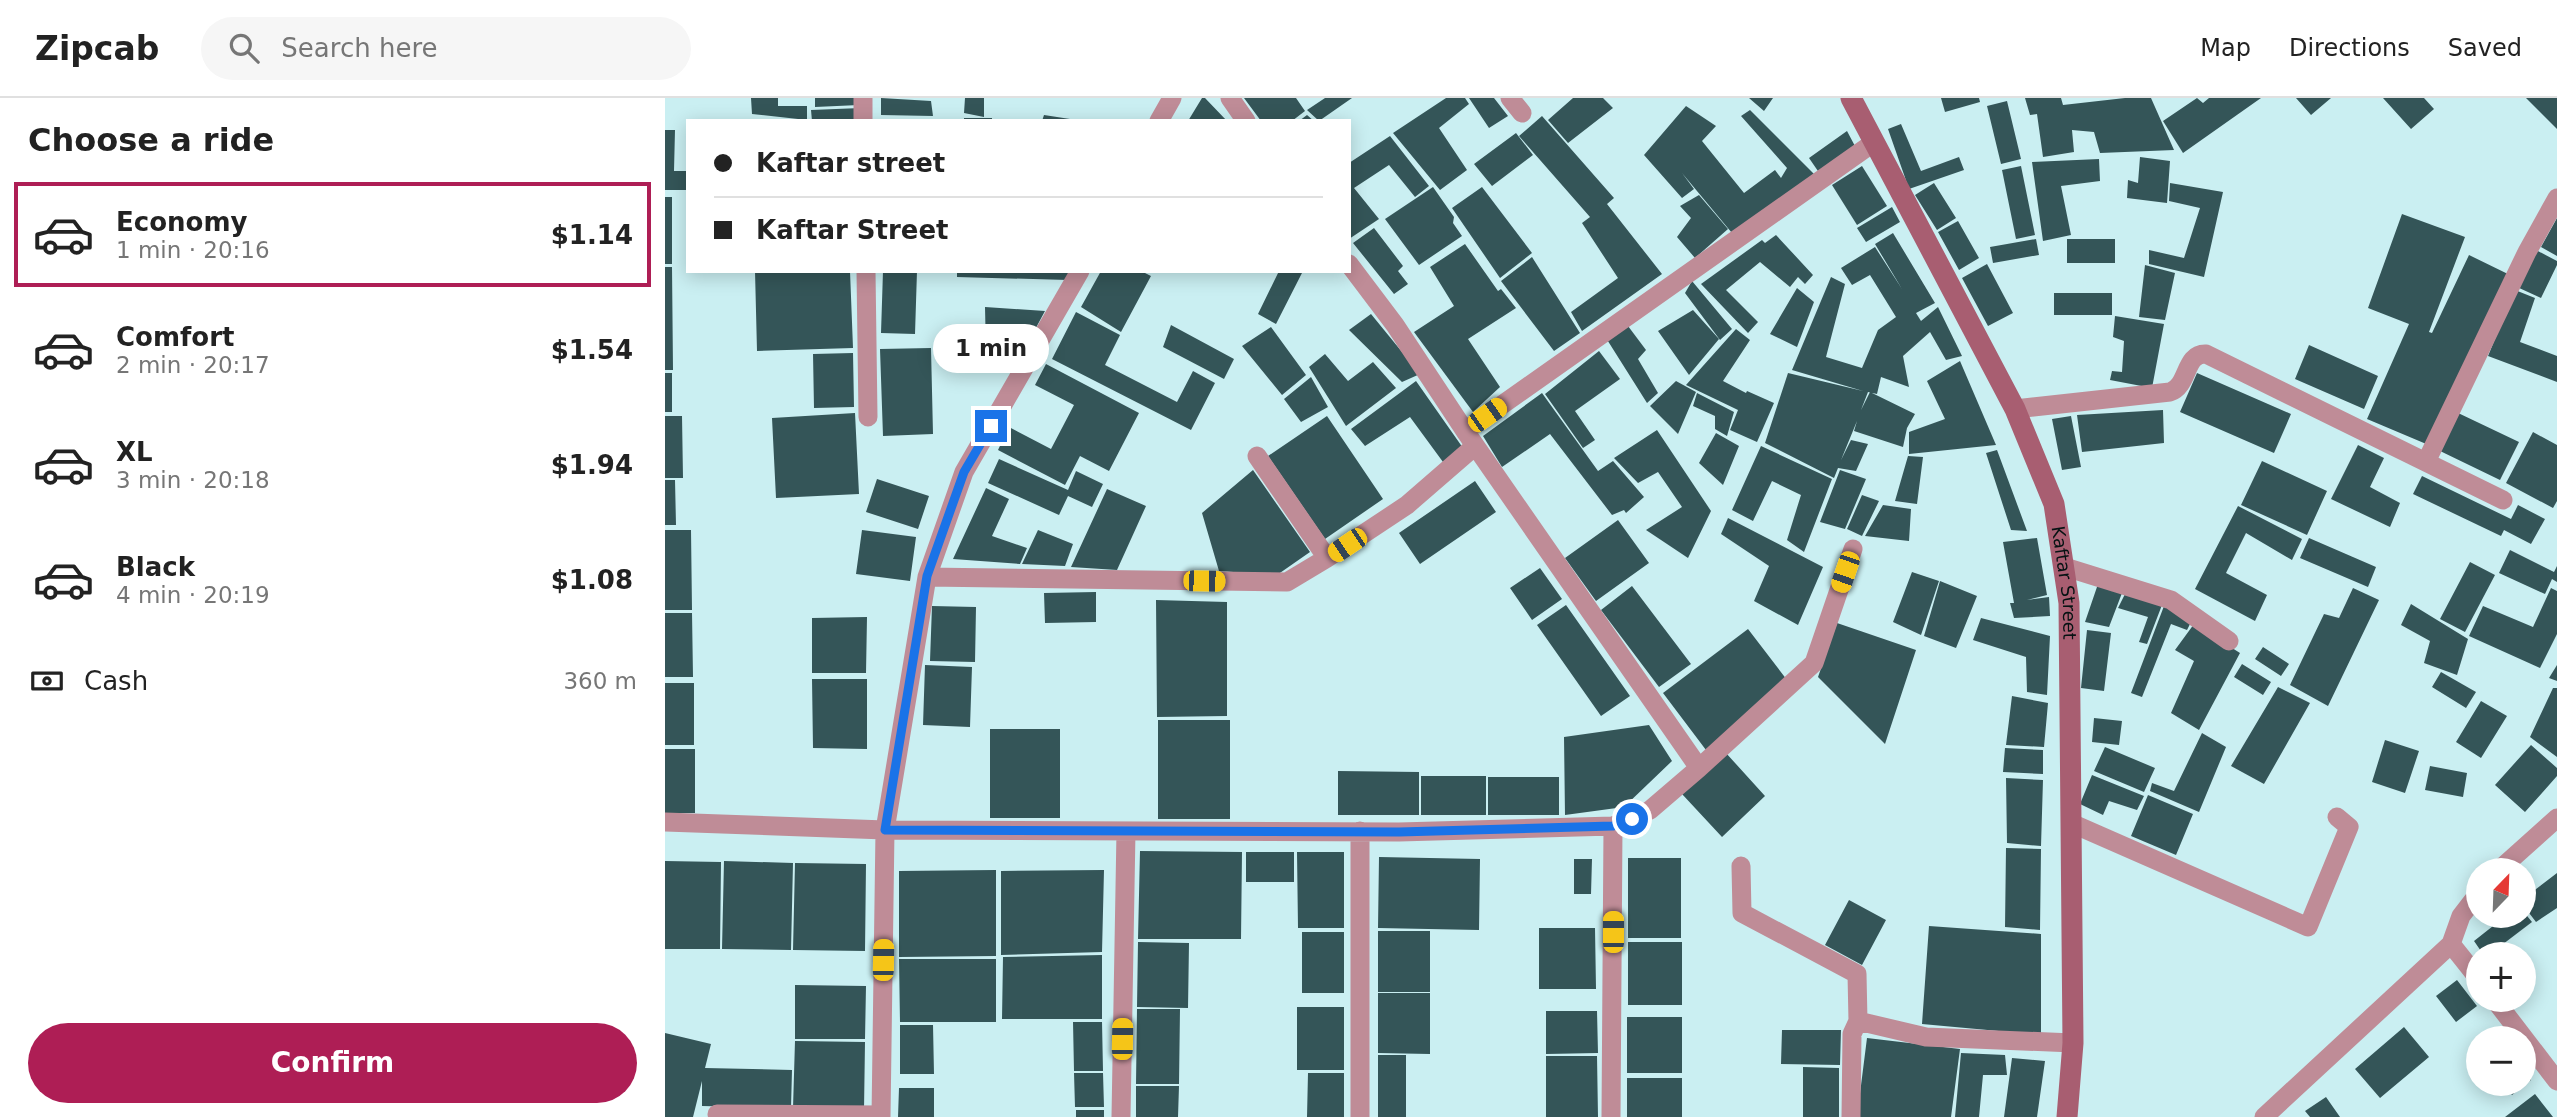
<!DOCTYPE html>
<meta charset="utf-8">
<style>
:root{--surface:#fff;--page:#f6f6f6;--text:#222;--muted:#767676;--line:#e0e0e0;--accent:#ae1e55}
body{margin:0;font-family:"DejaVu Sans",sans-serif;background:var(--page);color:var(--text);height:100vh;display:flex;flex-direction:column;font-size:26px;white-space:nowrap}
*{box-sizing:border-box;margin:0}
p{font-size:23px;color:var(--muted)}
.icon{flex:none;width:38px;height:38px;fill:none;stroke:currentColor;stroke-width:2;stroke-linecap:round;stroke-linejoin:round}
.map{position:relative;flex:1;overflow:hidden}
.sheet{display:flex;flex-direction:column;background:var(--surface);width:665px}
.sheet>*{flex:none}
.banner{position:absolute;left:21px;top:21px;width:665px;height:154px;border-radius:0px;box-shadow:0 4px 18px #0003;display:grid;align-content:center;height:154px;padding:0 28px;background:var(--surface)}
.needle{width:46px;rotate:23deg}
.fabs{position:absolute;left:1801px;top:760px;display:grid;gap:14px}
.fabs a{display:grid;place-items:center;width:70px;height:70px;border-radius:50%;background:var(--surface);box-shadow:0 4px 18px #0003;font-size:35px}
.end{position:absolute;width:32px;height:32px;margin:-16px;border:9px solid #1a73e8;background:#fff;box-shadow:0 0 0 4px #fff}
.from{border-radius:50%}
.bubble{position:absolute;height:49px;border-radius:24px;background:var(--surface);box-shadow:0 4px 18px #0003;font-size:23px;font-weight:700;line-height:49px;text-align:center}
.car{position:absolute;width:21px;height:42px;margin:-21px -10px;border-radius:9px;box-shadow:0 0 5px 2px #0007;background:linear-gradient(#f5c518 24%,#345 0 40%,#f5c518 0 76%,#345 0 86%,#f5c518 0)}
.banner b{display:flex;align-items:center;gap:24px;height:66px;font-size:26px}
.banner b+b{border-top:2px solid var(--line)}
.banner i{width:18px;height:18px;background:var(--text)}
ul{padding:0;list-style:none}
li{display:flex;align-items:center;gap:21px;height:105px;margin:0 14px 10px;padding:0 14px;border:4px solid transparent;border-radius:0px}
li div{flex:1}
li b{display:block;font-size:26px}
li em{font-style:normal;font-weight:700}
li.current{border-color:var(--accent)}
li>.icon{width:63px;height:63px;stroke-width:1.5}
h2{padding:0 28px;font-size:32px;line-height:84px}
.pay{display:flex;align-items:center;gap:18px;height:77px;padding:0 28px;font-size:26px}
.pay p{margin-inline-start:auto}
.cta{display:flex;gap:14px;margin-top:auto;padding:14px 28px}
.cta a{flex:1;height:80px;border-radius:42px;background:var(--accent);color:#fff;font-size:28px;font-weight:700;line-height:80px;text-align:center}
header{display:flex;align-items:center;gap:42px;box-sizing:border-box;height:98px;padding:0 35px;background:var(--surface);border-bottom:2px solid var(--line)}
header strong{font-size:33px}
nav{display:flex;gap:38px;margin-inline-start:auto;font-size:24px}
.search{width:490px;height:63px;background:var(--page);display:flex;align-items:center;gap:18px;box-sizing:border-box;padding:0 24px;border-radius:38px;color:var(--muted);font-size:26px}
main{display:flex;flex:1;min-height:0}
.map>svg:first-child{display:block}
</style>
<header>
<strong>Zipcab</strong>
<div class="search"><svg class="icon" aria-label="search" viewBox="0 0 24 24"><circle cx="10" cy="10" r="6"/><path d="M15 15l6 6"/></svg>Search here</div>
<nav><a>Map</a><a>Directions</a><a>Saved</a></nav>
</header>
<main>
<section class="sheet">
<h2>Choose a ride</h2>
<ul>
<li class="current"><svg class="icon" aria-label="car" viewBox="0 0 24 24"><path d="M5 17H2v-5l4-1 3-4h7l3 4 3 1v5h-3M9 17h6M6 11h13"/><circle cx="7" cy="17" r="2"/><circle cx="17" cy="17" r="2"/></svg><div><b>Economy</b><p>1 min · 20:16</p></div><em>$1.14</em></li>
<li><svg class="icon" aria-label="car" viewBox="0 0 24 24"><path d="M5 17H2v-5l4-1 3-4h7l3 4 3 1v5h-3M9 17h6M6 11h13"/><circle cx="7" cy="17" r="2"/><circle cx="17" cy="17" r="2"/></svg><div><b>Comfort</b><p>2 min · 20:17</p></div><em>$1.54</em></li>
<li><svg class="icon" aria-label="car" viewBox="0 0 24 24"><path d="M5 17H2v-5l4-1 3-4h7l3 4 3 1v5h-3M9 17h6M6 11h13"/><circle cx="7" cy="17" r="2"/><circle cx="17" cy="17" r="2"/></svg><div><b>XL</b><p>3 min · 20:18</p></div><em>$1.94</em></li>
<li><svg class="icon" aria-label="car" viewBox="0 0 24 24"><path d="M5 17H2v-5l4-1 3-4h7l3 4 3 1v5h-3M9 17h6M6 11h13"/><circle cx="7" cy="17" r="2"/><circle cx="17" cy="17" r="2"/></svg><div><b>Black</b><p>4 min · 20:19</p></div><em>$1.08</em></li>
</ul>
<div class="pay"><svg class="icon" aria-label="cash" viewBox="0 0 24 24"><path d="M3 7h18v10H3z"/><circle cx="12" cy="12" r="2"/></svg>Cash<p>360 m</p></div>
<div class="cta"><a>Confirm</a></div>
</section>
<div class="map">
<svg width="1892" height="1019" viewBox="0 0 1892 1019">
<rect width="100%" height="100%" fill="#caeff2"/>
<!-- building -->
<path fill="#345558" d="M86,0H113V8H142V22L87,16Z
M150,0H194V7L150,9Z
M216,0L266,3L268,18L216,17Z
M300,0H319V19L299,15Z
M537,0H540L562,23H523Z
M579,0H631L640,13L627,23H596Z
M660,0H687L654,23L642,12Z
M781,0H800L804,6L774,30L802,72L775,92L728,35Z
M804,0H829L843,18L824,30Z
M908,0H938L948,10L903,45L883,22Z
M1084,0H1108L1099,13Z
M1276,0H1314L1315,4L1280,14Z
M1360,0H1396L1398,7L1460,0H1486L1509,52L1435,55L1429,34L1407,32L1409,54L1378,59L1372,16L1365,17Z
M1532,0L1538,5L1544,0H1596L1518,55L1498,23Z
M1631,0H1666L1646,17Z
M1718,0H1759L1769,11L1746,31Z
M1861,0H1892V31Z
M1342,3L1356,61L1336,66L1322,8Z
M1021,8L1051,28L1037,43L1079,95L1110,72L1116,80L1122,70L1076,18L1085,12L1150,77L1067,135L1017,75L1029,91L1017,100L979,57Z
M196,10L195,23H147L146,12Z
M379,17L405,21V23H377Z
M642,17L649,23H634Z
M877,18L949,100L942,106L997,176L917,233L906,214L953,180L917,125L925,119L854,38Z
M299,20H327V23H299Z
M1236,26L1256,73L1294,59L1299,72L1244,91L1223,31Z
M0,32H10L9,73H23V92H0Z
M1182,33L1191,50L1155,76L1144,60Z
M851,35L868,57L827,88L809,66Z
M725,38L764,88L750,99L724,67L689,90L714,121L684,141V65Z
M1475,59L1505,63L1502,105L1462,100L1463,82L1473,85Z
M1434,61L1435,83L1396,88L1406,137L1378,143L1367,64Z
M1197,68L1222,108L1192,127L1167,87Z
M1356,68L1370,137L1351,141L1337,72Z
M1269,85L1291,120L1272,132L1250,97Z
M1505,85L1558,94L1539,179L1484,166V152L1519,160L1535,110L1504,103Z
M768,89L789,119L788,125L797,138L754,167L720,121Z
M817,89L867,155L835,180L787,110Z
M1034,97L1063,131L1030,160L1012,139L1026,120L1015,108Z
M0,99H7V166H0Z
M1227,109L1235,124L1201,144L1192,130Z
M1737,116L1800,139L1764,234L1767,235L1804,157L1847,178L1766,348L1702,321L1744,226L1703,210Z
M1892,120V158L1876,149Z
M1293,123L1314,160L1294,172L1273,134Z
M709,130L738,168L733,173L743,186L729,196L688,145Z
M1228,135L1270,205L1251,215L1256,223L1273,209L1297,258L1281,262L1265,234L1238,258L1244,289L1216,279L1212,296L1203,294L1196,312L1205,294L1250,316L1242,330L1238,349L1189,333L1192,323L1176,362L1186,342L1203,346L1191,373L1173,370L1169,380L1100,345L1123,275L1198,293L1127,272L1166,179L1180,186L1161,259L1197,270L1213,232L1231,219L1205,177L1187,187L1176,170L1210,149L1237,191L1210,146Z
M1111,137L1148,177L1140,186L1133,179L1125,189L1095,164L1061,192L1093,224L1083,235L1036,186L1097,142L1100,145Z
M1371,141L1374,157L1328,165L1325,149Z
M1402,141H1450V165H1402Z
M800,146L833,193L836,191L851,210L803,241L835,289L808,314L749,234L789,208L765,169Z
M1871,152L1892,163V167L1876,200L1852,189Z
M867,159L915,235L889,253L836,183Z
M1322,166L1348,215L1323,228L1297,180Z
M1480,167L1510,175L1500,222L1474,219Z
M0,169H7L8,272H0Z
M90,173H185L188,250L92,253Z
M218,173H252L250,236L216,235Z
M292,173H403V182L292,179Z
M436,173H476L486,178L456,234L416,209Z
M614,173H638L611,226L593,216Z
M1027,183L1067,231L1055,242L1020,195Z
M1132,190L1149,204L1132,249L1105,236Z
M1850,192L1870,200L1855,244L1892,258V284L1823,258Z
M1389,195H1447V217H1389Z
M320,209L380,213L359,252L321,254Z
M1028,212L1054,241L1024,277L993,233Z
M411,214L455,237L440,267L512,304L528,273L550,285L526,332L387,261Z
M706,216L755,276L737,284L684,232Z
M1450,218L1499,226L1487,290L1445,282L1447,273L1457,274L1459,243L1448,239Z
M506,227L569,261L559,281L498,249Z
M963,228L981,252L973,261L993,295L982,305L941,240Z
M606,229L641,277L617,297L577,248Z
M1071,231L1085,242L1058,283L1081,295L1082,293L1109,305L1092,344L1065,332L1073,312L1021,287Z
M1644,247L1713,278L1699,311L1630,281Z
M266,250L268,336L218,338L215,251Z
M934,253L955,281L910,313L930,342L918,350L880,296Z
M188,255L189,309L149,310L148,256Z
M660,256L683,283L708,264L731,290L681,328L644,269Z
M1295,263L1331,347L1244,356V334L1280,321L1262,283Z
M381,266L474,315L444,373L415,358L400,387L333,352L344,329L386,351L409,307L370,287Z
M0,275H7V314H0Z
M1532,275L1626,316L1609,355L1515,314Z
M646,279L663,309L636,324L619,301Z
M751,283L798,350L778,364L745,319L700,348L686,331Z
M1011,283L1031,294L1013,336L985,308Z
M877,295L933,373L948,363L979,399L961,415L959,412L947,417L885,336L837,369L818,338Z
M1032,295L1069,314L1062,338L1050,331V318L1028,308Z
M1498,312L1499,345L1417,354L1412,317Z
M1791,314L1854,344L1835,382L1773,352Z
M190,315L194,396L111,400L107,320Z
M0,318H17L18,380H0Z
M662,318L718,401L660,441L603,358Z
M1406,318L1416,369L1397,372L1387,321Z
M992,332L1046,413L1023,460L981,432L1017,409L993,374L973,385L949,360Z
M1868,334L1892,347V403L1888,410L1841,385Z
M1051,335L1074,348L1058,387L1034,365Z
M1693,347L1719,360L1705,389L1735,405L1725,429L1666,401Z
M1096,348L1167,381L1139,454L1122,442L1136,397L1107,383L1088,423L1067,412Z
M1332,352L1362,433L1346,432L1321,355Z
M1243,358L1258,359L1252,406L1230,403Z
M334,361L403,392L411,373L438,386L427,409L403,398L394,417L323,385Z
M1597,363L1662,393L1642,437L1576,407Z
M588,372L645,454L612,477L554,473L537,415Z
M1175,372L1201,381L1180,431L1155,424Z
M1757,378L1846,421L1853,407L1880,421L1866,446L1839,432L1836,438L1748,396Z
M212,381L264,398L253,431L201,414Z
M0,382H10L11,427H0Z
M810,383L831,414L755,466L734,435Z
M321,390L344,401L327,438L362,450L355,466L288,461Z
M442,391L481,408L452,472L406,469Z
M1197,397L1214,403L1197,438L1182,431Z
M1218,407L1246,411L1244,443L1200,438Z
M1573,408L1637,441L1627,462L1581,435L1561,475L1602,497L1590,523L1530,491Z
M1063,420L1158,469L1133,527L1089,503L1104,468L1056,436Z
M953,422L984,465L931,503L900,460Z
M0,432H26L27,512H0Z
M197,432L251,439L245,483L191,476Z
M373,432L408,446L400,468L357,466Z
M1372,440L1382,497L1362,502L1384,499L1385,518L1349,520L1345,505H1349L1338,444Z
M1644,440L1711,469L1703,489L1635,460Z
M1845,452L1889,474L1892,468V484L1887,481L1880,496L1834,475Z
M1805,464L1830,477L1800,534L1775,521Z
M875,470L897,501L867,522L845,490Z
M1247,474L1274,483L1256,537L1228,524Z
M1275,483L1312,498L1291,550L1259,538Z
M1433,486L1457,495L1444,529L1420,524Z
M967,488L1026,566L994,589L936,512Z
M1688,490L1714,502L1663,608L1625,587L1659,516L1674,520Z
M1886,490L1892,493V536L1875,570L1804,538L1818,508L1868,529Z
M431,494V524L380,525L379,495Z
M1460,496L1497,507L1482,546L1474,544L1483,519L1453,510Z
M491,502L562,504V618L492,619Z
M1746,506L1803,541L1792,577L1759,565L1765,543L1736,527Z
M901,507L965,598L936,618L872,527Z
M267,508L311,509L310,564L265,563Z
M1499,508L1527,522L1522,532L1506,526L1477,599L1466,595Z
M0,515H27L28,579H0Z
M202,519L201,575H147V520Z
M1316,520L1385,538L1382,597L1362,594L1361,559L1308,542Z
M1172,525L1251,552L1220,646L1153,579Z
M1529,526L1575,555L1534,632L1506,615L1529,563L1510,552Z
M1083,531L1122,582L1041,652L998,595Z
M1422,532L1446,535L1439,593L1416,590Z
M1598,549L1624,566L1616,578L1590,561Z
M1577,566L1606,584L1598,597L1569,579Z
M260,567L307,569L305,629L258,627Z
M1892,567V583L1884,580Z
M1776,574L1811,594L1801,610L1767,589Z
M147,581H202V651L148,650Z
M0,585H29V647H0Z
M1613,589L1645,605L1599,686L1566,668Z
M1888,590H1892V659L1865,639Z
M1347,598L1383,605L1379,649L1341,647Z
M1816,603L1842,618L1816,660L1791,644Z
M1429,620L1457,623L1454,647L1427,644Z
M493,622H565V721H493Z
M984,627L1007,663L959,709L900,717L899,639Z
M325,631H395V720H325Z
M1537,635L1561,649L1534,714L1485,693L1487,685L1509,693Z
M1720,642L1754,653L1740,695L1707,684Z
M1866,647L1892,670V678L1860,714L1830,687Z
M1440,649L1490,670L1479,694L1429,673Z
M1340,650L1378,652V676L1338,674Z
M0,651H30V715H0Z
M1061,655L1100,698L1057,739L1017,696Z
M1765,668L1802,675L1798,699L1760,692Z
M673,673L754,674V717H673Z
M1427,677L1479,698L1472,712L1444,703L1438,717L1415,706Z
M756,678H821V717H756Z
M823,679H894V717H823Z
M1341,680L1378,682L1376,748L1342,745Z
M1483,697L1528,716L1511,757L1466,738Z
M1341,750L1376,751L1375,832L1340,829Z
M475,753L577,754L576,841H473Z
M581,754H629V784H581Z
M632,754H679V830H633Z
M714,759L815,761L814,832L713,830Z
M963,760H1016V840H963Z
M909,761H927L926,796H909Z
M0,763L56,764L55,851H0Z
M59,763L128,765L126,852L57,851Z
M130,765L201,766L200,853L128,852Z
M331,772V858L234,859V773Z
M439,772L437,854L336,857V773Z
M1892,775V810L1871,824L1858,807V801Z
M1184,802L1221,822L1197,867L1160,847Z
M1858,813L1867,824L1825,856H1818L1809,843L1842,817H1858Z
M1264,828L1376,836V937L1257,926Z
M874,830H930L931,891H874Z
M713,833H765V894H713Z
M637,834H679V895H637Z
M473,844L524,845L523,910L472,909Z
M963,844H1017V907H963Z
M437,857V921H337L338,859Z
M234,861H331V924H235Z
M1792,882L1812,908L1791,924L1771,898Z
M130,887L201,888L200,941H130Z
M713,895H765V956L713,955Z
M632,909H679V972H632Z
M472,911H515L514,986H471Z
M881,913H932L933,955L881,956Z
M962,919H1017V975H962Z
M408,924H437L438,973H409Z
M235,927H268L269,976H235Z
M1739,929L1764,959L1715,1000L1690,971Z
M1117,932H1176L1175,967L1116,966Z
M1827,932L1834,940H1817Z
M0,935L46,946L40,970L127,972L126,1010L37,1008V983L28,1019H0Z
M1202,940L1295,951L1286,1019H1192Z
M130,943L200,944L199,1012L128,1010Z
M1296,955L1340,957L1342,977H1318L1314,1019H1290Z
M713,957H741V1019H713Z
M881,958H932L933,1019H881Z
M1347,960L1380,963L1372,1019H1339Z
M1138,969L1174,970V1019H1138Z
M1858,972L1866,982L1847,997L1838,985H1858Z
M409,975H438L439,1009H410Z
M643,975H679V1019H642Z
M962,980H1017V1019H962Z
M471,988H514L513,1019H471Z
M234,990H269V1019H233Z
M1870,996L1888,1019H1840Z
M1661,999L1675,1019H1645L1640,1013Z
M411,1012H439V1019H411Z"/>
<g fill="none" stroke-linecap="round" stroke-linejoin="round">
<!-- street -->
<path stroke="#bf8c97" stroke-width="19" d="M198,0V23
M565,0L581,23
M845,0L857,15
M494,23L507,0
M201,173L203,319
M1350,311L1505,294C1524,288 1519,255 1541,256L1838,402
M800,333L1208,45
M592,358L662,460
M1761,364L1862,154L1892,100
M1400,469L1506,502L1564,543
M262,479L622,484L662,460L742,407L810,348
M1034,670L1149,565L1188,451
M0,724L220,732L734,734L948,728L985,712L1034,670L800,333L730,227L684,166
M1406,725L1643,829L1684,729L1672,719
M1076,768L1077,815L1192,876L1193,923
M1834,772L1892,720
M1786,846L1813,880
M1829,901L1892,983
M52,1016L216,1017
M216,1019L220,732L262,479L299,374L415,173
M456,1019L461,733
M695,1019V733
M946,1019L948,728
M1186,1019L1187,936L1193,923L1261,939L1408,945
M1599,1019L1786,846L1796,818L1813,796"/>
<!-- secondary -->
<path stroke="#a85e71" stroke-width="21" id="s1" d="M1186,0L1350,311L1389,406L1404,505L1408,945L1402,1019"/>
</g>
<g fill="none" stroke-linecap="round" stroke-linejoin="round">
<!-- route -->
<path stroke="#1a73e8" stroke-width="9" d="M326,328L299,374L262,478L220,732L734,734L948,728L967,721"/>
</g>
<g text-anchor="middle" stroke-width="7" stroke-linejoin="round" paint-order="stroke">
<!-- street labels -->
<g font-size="18" fill="#061213" stroke="#caeff2">
<text dy="6" stroke="none"><textPath href="#s1" startOffset="534">Kaftar Street</textPath></text>
</g>
</g>
</svg>
<div class="fabs">
<a><svg class="needle" viewBox="-14 -14 28 28"><path d="M0-13l5 13h-10z" fill="#e53935"/><path d="M0 13l5-13h-10z" fill="#767676"/></svg></a>
<a>+</a>
<a>−</a>
</div>
<i class="end from" style="left:967px;top:721px"></i>
<i class="end" style="left:326px;top:328px"></i>
<div class="bubble" style="left:268px;top:226px;width:116px">1 min</div>
<i class="car" style="left:822px;top:317px;rotate:55deg"></i>
<i class="car" style="left:682px;top:447px;rotate:236deg"></i>
<i class="car" style="left:1180px;top:474px;rotate:199deg"></i>
<i class="car" style="left:539px;top:483px;rotate:91deg"></i>
<i class="car" style="left:948px;top:834px;rotate:0deg"></i>
<i class="car" style="left:218px;top:862px;rotate:1deg"></i>
<i class="car" style="left:457px;top:941px;rotate:1deg"></i>
<div class="banner">
<b><i class="from"></i>Kaftar street</b>
<b><i></i>Kaftar Street</b>
</div>
</div>
</main>
